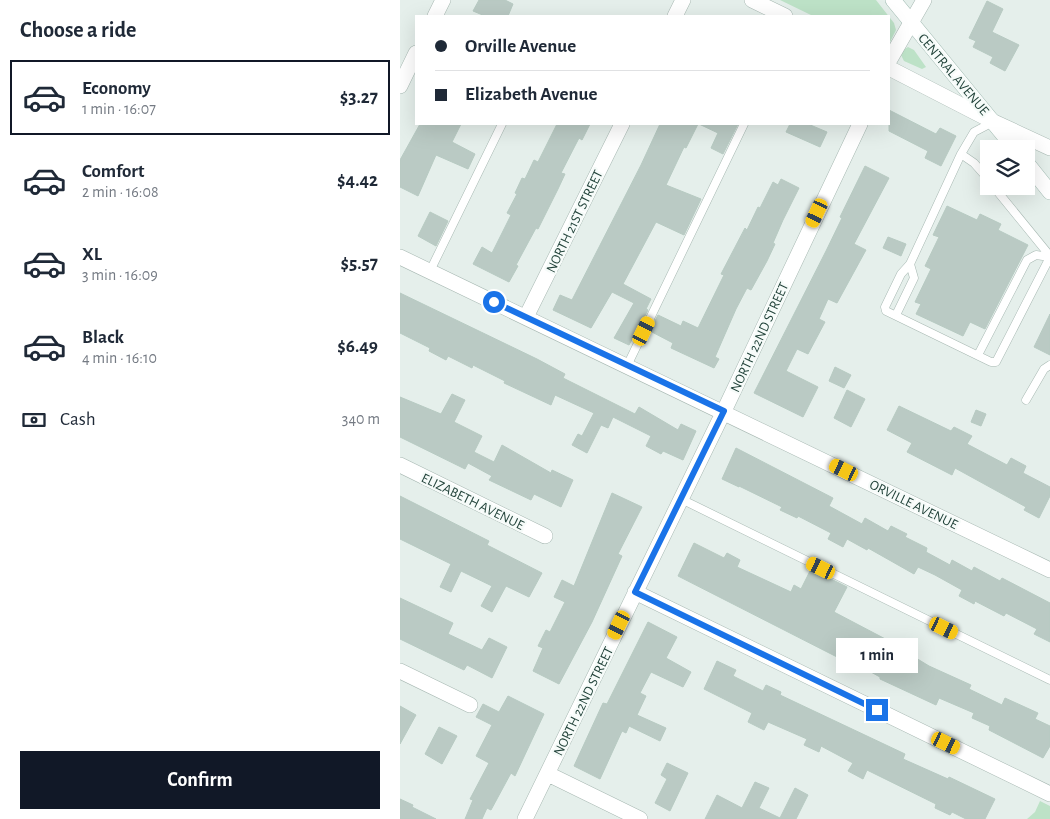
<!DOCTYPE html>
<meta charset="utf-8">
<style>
:root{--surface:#fff;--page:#f6f6f7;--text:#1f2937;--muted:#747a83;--line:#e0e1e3;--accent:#111827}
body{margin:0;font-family:"Alegreya Sans",sans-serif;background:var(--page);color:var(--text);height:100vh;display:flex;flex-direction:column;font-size:19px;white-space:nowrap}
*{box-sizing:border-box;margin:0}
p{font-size:16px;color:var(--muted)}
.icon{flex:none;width:28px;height:28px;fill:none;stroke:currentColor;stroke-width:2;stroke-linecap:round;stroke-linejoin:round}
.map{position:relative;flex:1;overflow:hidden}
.sheet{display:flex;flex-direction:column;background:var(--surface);width:400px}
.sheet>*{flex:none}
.banner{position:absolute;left:15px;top:15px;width:475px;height:110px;border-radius:0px;box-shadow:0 5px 20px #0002;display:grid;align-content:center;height:110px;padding:0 20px;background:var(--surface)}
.tools{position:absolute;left:580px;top:140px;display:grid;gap:10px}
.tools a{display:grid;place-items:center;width:55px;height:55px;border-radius:0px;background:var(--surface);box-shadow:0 5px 20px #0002;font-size:25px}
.end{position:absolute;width:22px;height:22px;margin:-11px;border:6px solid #1a73e8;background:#fff;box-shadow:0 0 0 2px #fff}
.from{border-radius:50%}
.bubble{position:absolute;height:35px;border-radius:0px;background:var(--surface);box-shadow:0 5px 20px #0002;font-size:16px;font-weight:600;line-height:35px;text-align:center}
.car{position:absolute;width:15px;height:30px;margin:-15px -8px;border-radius:6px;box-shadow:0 0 4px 1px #0007;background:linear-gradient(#f5c518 24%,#345 0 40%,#f5c518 0 76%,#345 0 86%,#f5c518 0)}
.banner b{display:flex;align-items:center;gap:18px;height:48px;font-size:19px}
.banner b+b{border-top:1px solid var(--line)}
.banner i{width:12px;height:12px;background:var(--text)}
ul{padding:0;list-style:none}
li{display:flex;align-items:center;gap:15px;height:75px;margin:0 10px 8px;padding:0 10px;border:2px solid transparent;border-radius:0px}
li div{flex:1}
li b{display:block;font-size:19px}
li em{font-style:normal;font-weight:600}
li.current{border-color:var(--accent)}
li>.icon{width:45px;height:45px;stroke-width:1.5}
h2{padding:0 20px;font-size:22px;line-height:60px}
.pay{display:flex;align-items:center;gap:12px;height:55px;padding:0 20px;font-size:19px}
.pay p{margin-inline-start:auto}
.cta{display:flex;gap:10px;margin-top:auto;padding:10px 20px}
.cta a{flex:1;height:58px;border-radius:0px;background:var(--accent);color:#fff;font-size:20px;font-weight:600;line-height:58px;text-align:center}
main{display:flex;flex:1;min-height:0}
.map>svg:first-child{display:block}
</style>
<main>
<section class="sheet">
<h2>Choose a ride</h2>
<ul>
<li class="current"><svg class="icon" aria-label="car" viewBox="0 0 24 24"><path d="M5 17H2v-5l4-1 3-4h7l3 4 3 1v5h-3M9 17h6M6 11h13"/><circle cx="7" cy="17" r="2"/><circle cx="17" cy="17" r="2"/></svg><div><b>Economy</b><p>1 min · 16:07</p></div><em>$3.27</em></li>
<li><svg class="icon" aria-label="car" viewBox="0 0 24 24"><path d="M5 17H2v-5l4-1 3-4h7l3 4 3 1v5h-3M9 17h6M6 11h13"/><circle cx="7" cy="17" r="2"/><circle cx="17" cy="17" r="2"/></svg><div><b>Comfort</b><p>2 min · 16:08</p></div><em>$4.42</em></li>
<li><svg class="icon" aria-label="car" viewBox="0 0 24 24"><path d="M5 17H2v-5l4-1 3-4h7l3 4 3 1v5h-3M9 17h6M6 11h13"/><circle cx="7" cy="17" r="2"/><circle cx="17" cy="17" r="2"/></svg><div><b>XL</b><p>3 min · 16:09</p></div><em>$5.57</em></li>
<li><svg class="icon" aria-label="car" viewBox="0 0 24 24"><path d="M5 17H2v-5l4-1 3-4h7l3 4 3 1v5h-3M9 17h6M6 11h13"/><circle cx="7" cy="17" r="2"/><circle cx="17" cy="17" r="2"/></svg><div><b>Black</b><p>4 min · 16:10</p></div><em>$6.49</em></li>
</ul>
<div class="pay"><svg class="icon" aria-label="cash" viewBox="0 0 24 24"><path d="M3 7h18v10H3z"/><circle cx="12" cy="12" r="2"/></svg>Cash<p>340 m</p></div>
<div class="cta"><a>Confirm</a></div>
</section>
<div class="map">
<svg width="650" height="819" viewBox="0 0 650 819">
<rect width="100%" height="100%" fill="#e5efeb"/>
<!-- green -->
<path fill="#bde2c7" d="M380,0H476L494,23L496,30L489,44V16H413Z
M508,47L514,50L526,67L522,69L504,61L501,55L503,50Z
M640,801L650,806V819H627L635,812Z"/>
<!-- building -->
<path fill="#bacac4" stroke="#b7cac2" d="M79,0H105L113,4L108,16H85L73,11Z
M587,1L603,9L592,32L619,45L605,71L590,63L593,57L573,47L576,41L569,38Z
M489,110L536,134L540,128L556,136L541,166L525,158L528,151L489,131Z
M20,124H61L52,142L75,154L68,169L36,155L18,196L0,187V160Z
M157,124H190L182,140L179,138L161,173L165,174L158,189L138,229L136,228L116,265L118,266L109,282L73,264L82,247L92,253L111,215L107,213L117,194L115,193L122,178L125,179L134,160L138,162Z
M260,124H298L286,148L284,147L266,185L301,199L284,235L256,222L223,284L251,299L246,309L248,310L229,345L214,338L234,303L212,292L191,328L153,310L160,295L172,300L241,165Z
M299,124H338L323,154L311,148L318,133Z
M390,124H408L427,132L420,147L386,132Z
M465,166L489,178L454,244L466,250L437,303L428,299L419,319L425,322L408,354L397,349L386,371L418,387L403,417L354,393L426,251L442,218L440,217Z
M381,179L399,188L383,220L373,243L375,244L367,261L351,290L347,288L336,309L315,357L319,359L314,368L271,348L273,343L250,331L258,315L281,326L283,321L298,328L324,275L321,274L345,228L347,230L358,207L360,208L373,182L378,185Z
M547,206L577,220L580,214L601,224L598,230L628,245L585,329L570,322L563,336L516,314L521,304L515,302L531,269L525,266L539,237L533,235Z
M30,212L48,221L36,246L18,236Z
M488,237L506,244L501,256L483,248Z
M0,293L137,359L165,374L163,378L235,414L239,407L278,430L281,424L296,431L283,460L263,451L261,454L246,446L251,436L213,417L208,428L201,425L187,453L172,445L178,434L182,436L194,413L155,395L151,405L104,383L105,381L73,365L72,368L48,356L46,360L29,351L30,348L0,333Z
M650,314V355L634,347Z
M435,367L451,375L444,388L429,381Z
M447,390L465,399L451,427L434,418Z
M52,394L65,400L54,422L82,436L74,452L94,462L102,445L151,473L152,470L173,480L161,507L134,494L131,500L89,480L92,476L68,463L65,469L0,437V397L41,414Z
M499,406L551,431L554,427L572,436L567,444L607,465L611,458L626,466L623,473L650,487V496L639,518L624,510L626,507L555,468L552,475L507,452L512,443L487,430Z
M576,410L586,414L581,426L571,422Z
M336,448L433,498L429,506L462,524L465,518L488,531L491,526L507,534L505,537L527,548L526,552L550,565L552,560L572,571L574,567L600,581L602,578L650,603V642L634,634L637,629L606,613L604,616L575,601L574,604L559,596L562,590L535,575L518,567L514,574L468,548L467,550L447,539L443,547L428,539L431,533L398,516L397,518L380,510L382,507L339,486V487L322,479Z
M212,493L242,507L218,554L222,556L192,622L159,684L133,671L143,648L138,646L146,630L150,632L165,602L154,597L162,580L174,586Z
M0,496L89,541L87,545L142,573L129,597L106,586L92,612L81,606L92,586L61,571L51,592L40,587L51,564L0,539Z
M294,543L324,558L327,553L340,560L337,567L391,592L394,585L401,589L411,569L447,587L434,612L512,653L511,655L529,666L571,685L569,689L602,705L605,698L638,713L635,719L650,726V746L643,758L589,730L590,726L572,718L574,713L539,698L536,705L480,679V677L440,655L439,658L278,576Z
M0,598L53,623L48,634L82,650L89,638L107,647L92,678L67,665L64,670L0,639Z
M248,622L277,637L266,658L291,672L283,687L251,672L240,693L246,696L237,715L266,728L260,741L229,726L226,733L222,731L200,779L174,766L203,703L207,704Z
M317,661L336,670L333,676L363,691L366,685L381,692L380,695L505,754L503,759L548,779L549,777L595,799L585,819H566L552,812L550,815L535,808L536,804L467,770L463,779L448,771L453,763L421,746L419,752L404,745L407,739L368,722L364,730L348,722L352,713L304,689Z
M108,696L144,714L115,776L111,773L91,810L87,808L82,819H65L73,800L70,799L89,763L76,756L92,725L76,717L83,704L99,712Z
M0,706L16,715L0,744Z
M39,727L57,736L42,764L25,754Z
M267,763L288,773L270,811L255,803L267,779L261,775Z
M355,782L369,788L359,808L380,818L395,788L408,795L396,819H305L317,795L342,808Z
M0,799L13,805L12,807L36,819H0Z"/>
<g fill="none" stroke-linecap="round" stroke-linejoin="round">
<!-- lane casing -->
<g stroke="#a7b8b2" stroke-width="9">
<path id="lane" d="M561,154L510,264L501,274L485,307L486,311L591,362H596L650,257L636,255L627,260L578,355
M589,180L574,163L561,154L574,132L593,122
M593,186L650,256
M30,271L102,124
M496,315L514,278L510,264
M227,366L344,124
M626,400L644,369L650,365
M281,499L650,680"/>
</g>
<!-- street casing -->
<g stroke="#a7b8b2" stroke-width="16">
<path id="street" d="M352,0L385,16
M35,16L43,0
M275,16L283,0
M489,61L524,0
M489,68L594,122L650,148
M0,86L16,53
M0,257L650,570
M126,317L222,124
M0,465L145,536
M235,592L650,794
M0,671L70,705
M148,774L240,819
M125,819L324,411L460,124"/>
</g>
<!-- secondary casing -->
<g stroke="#a2bcb3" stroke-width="16">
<path id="secondary" d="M493,0L615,149
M626,162L650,192"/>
</g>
<!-- lane -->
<use href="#lane" stroke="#fff" stroke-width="8"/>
<!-- street -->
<use href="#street" stroke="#fff" stroke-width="15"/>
<!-- secondary -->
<use href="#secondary" stroke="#fff" stroke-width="15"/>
</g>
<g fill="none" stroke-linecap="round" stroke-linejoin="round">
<!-- route -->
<path stroke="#1a73e8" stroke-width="6" d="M94,302L324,411L235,592L477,710"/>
</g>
<g text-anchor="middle" stroke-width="4.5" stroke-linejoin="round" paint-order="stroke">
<!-- street labels -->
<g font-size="14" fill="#22433a" stroke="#f6fbf9">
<text transform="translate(554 74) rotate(50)" y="5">CENTRAL AVENUE</text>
<text transform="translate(174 221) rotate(-64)" y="5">NORTH 21ST STREET</text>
<text transform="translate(359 337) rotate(-65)" y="5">NORTH 22ND STREET</text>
<text transform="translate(73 501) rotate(26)" y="5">ELIZABETH AVENUE</text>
<text transform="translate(514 504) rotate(26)" y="5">ORVILLE AVENUE</text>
<text transform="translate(183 701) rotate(-64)" y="5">NORTH 22ND STREET</text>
</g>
</g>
</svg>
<div class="tools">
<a><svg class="icon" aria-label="layers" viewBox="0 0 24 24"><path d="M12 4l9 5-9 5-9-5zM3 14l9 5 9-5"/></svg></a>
</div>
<i class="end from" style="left:94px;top:302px"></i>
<i class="end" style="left:477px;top:710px"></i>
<div class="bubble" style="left:436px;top:638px;width:82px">1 min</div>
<i class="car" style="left:417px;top:213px;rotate:205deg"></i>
<i class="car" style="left:244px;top:331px;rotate:26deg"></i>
<i class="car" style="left:444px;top:470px;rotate:296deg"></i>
<i class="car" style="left:421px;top:568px;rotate:296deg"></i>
<i class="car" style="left:219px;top:625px;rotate:206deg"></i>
<i class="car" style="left:544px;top:628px;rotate:116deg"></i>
<i class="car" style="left:546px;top:743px;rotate:116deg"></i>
<div class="banner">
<b><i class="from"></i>Orville Avenue</b>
<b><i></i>Elizabeth Avenue</b>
</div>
</div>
</main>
